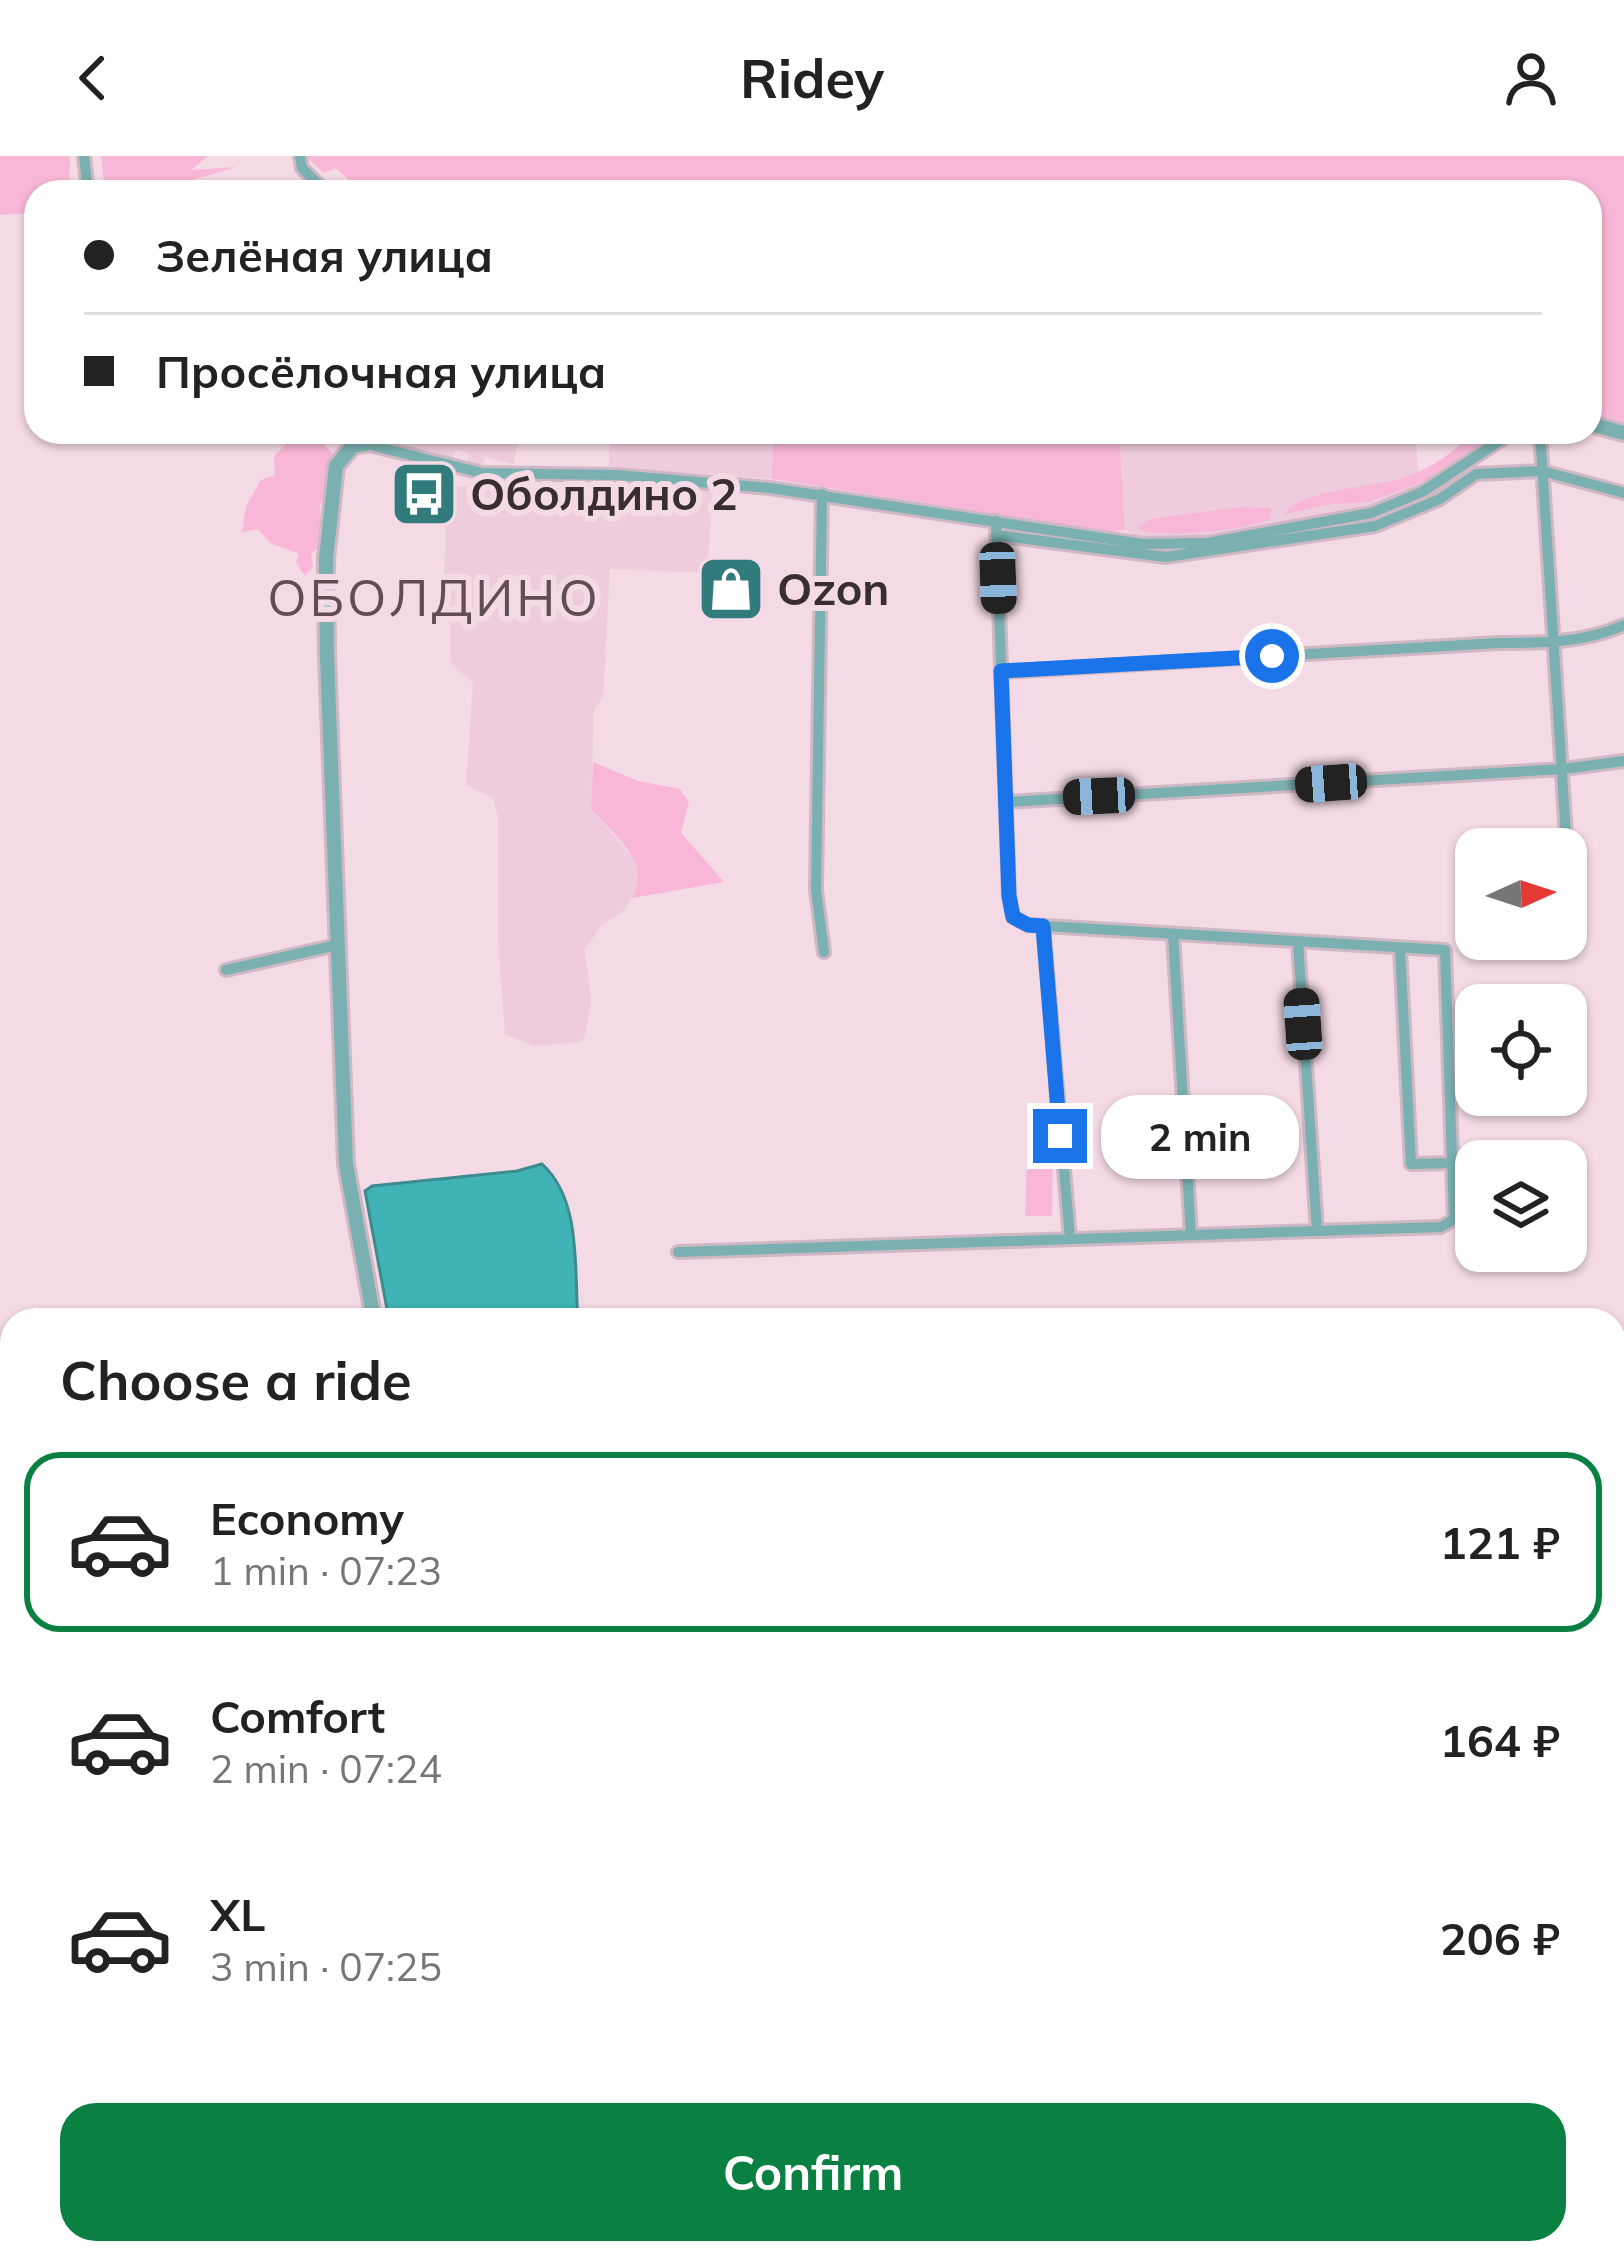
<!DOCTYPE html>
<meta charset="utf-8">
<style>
:root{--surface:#fff;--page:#f2f2f2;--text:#222;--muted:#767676;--line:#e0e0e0;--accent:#0b8043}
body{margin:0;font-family:Mulish,sans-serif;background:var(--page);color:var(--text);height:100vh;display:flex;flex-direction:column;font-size:45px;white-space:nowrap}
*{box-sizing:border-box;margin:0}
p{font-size:39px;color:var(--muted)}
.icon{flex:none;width:66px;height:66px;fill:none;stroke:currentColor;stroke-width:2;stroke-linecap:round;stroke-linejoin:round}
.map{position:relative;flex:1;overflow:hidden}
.details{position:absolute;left:0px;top:1152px;width:1626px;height:957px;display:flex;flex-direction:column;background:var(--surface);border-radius:36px 36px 0 0;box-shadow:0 3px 9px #0004}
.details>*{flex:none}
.top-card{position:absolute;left:24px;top:24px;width:1578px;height:264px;border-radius:36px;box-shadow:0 3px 9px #0004;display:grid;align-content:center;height:264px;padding:0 60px;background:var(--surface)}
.needle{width:78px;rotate:87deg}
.buttons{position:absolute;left:1455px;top:672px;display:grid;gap:24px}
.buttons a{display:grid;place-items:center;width:132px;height:132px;border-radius:24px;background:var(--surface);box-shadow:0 3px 9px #0004;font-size:60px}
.end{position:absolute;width:54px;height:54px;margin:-27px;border:15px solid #1a73e8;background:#fff;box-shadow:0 0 0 6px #fff}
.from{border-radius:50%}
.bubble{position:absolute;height:84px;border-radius:36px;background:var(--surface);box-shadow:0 3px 9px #0004;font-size:39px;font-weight:700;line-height:84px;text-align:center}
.car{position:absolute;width:36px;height:72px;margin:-36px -18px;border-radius:15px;box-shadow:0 0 9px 3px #0007;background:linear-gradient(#222 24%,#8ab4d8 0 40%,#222 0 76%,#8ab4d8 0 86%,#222 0)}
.top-card b{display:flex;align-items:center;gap:42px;height:114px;font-size:45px}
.top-card b+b{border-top:3px solid var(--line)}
.top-card i{width:30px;height:30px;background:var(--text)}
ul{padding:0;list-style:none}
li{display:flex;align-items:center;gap:36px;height:180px;margin:0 24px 18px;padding:0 36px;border:6px solid transparent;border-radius:36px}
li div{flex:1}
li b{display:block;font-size:45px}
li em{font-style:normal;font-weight:700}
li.selected{border-color:var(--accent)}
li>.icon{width:108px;height:108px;stroke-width:1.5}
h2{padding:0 60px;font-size:54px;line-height:144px}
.action{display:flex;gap:24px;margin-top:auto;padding:24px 60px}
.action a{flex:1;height:138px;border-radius:36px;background:var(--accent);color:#fff;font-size:48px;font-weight:700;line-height:138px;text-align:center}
header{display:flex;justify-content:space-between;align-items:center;height:156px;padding:0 60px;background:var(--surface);font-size:54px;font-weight:700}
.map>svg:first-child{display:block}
</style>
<header><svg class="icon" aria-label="back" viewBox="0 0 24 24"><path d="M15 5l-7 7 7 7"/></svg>Ridey<svg class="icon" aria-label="person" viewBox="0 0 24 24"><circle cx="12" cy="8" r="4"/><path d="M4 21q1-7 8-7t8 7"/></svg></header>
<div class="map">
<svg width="1624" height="2107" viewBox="0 0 1624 2107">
<rect width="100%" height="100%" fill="#f4dae5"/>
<!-- built -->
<path fill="#eeccdc" d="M359,276H521L513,308L485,301L482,309L467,306L469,297L456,294L453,302L365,285Z
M609,276H773L772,323L609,311Z
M1119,276H1415L1420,333L1369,353L1310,366L1207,382L1143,384L1125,374Z
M616,319L713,326L707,417L610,413L603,541L594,553L591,653L639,709L641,727L624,755L601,770L585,794L591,844L585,881L580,886L533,890L505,878L498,785V660L493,642L466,629L473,527L451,507V467L442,466L446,374L432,349L455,330L601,333L611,342Z"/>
<!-- green -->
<path fill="#f8b7d6" d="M0,0H70L69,36H36V57L0,59Z
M101,0H208L191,14L236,11L152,36H105Z
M305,0H1624V277L1590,268V36H430L351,26L336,12L324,17Z
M773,276H1119L1125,374L1109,376L772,323Z
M1472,276H1495L1456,308L1422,326L1368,346L1331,348L1284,358C1299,333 1382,331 1409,320C1434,310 1455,296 1472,276Z
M313,277L333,298L328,318L331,330L320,349L321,389L311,398L313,411L305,420L296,406L299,398L270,387L258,373L242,376L246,350L261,324L275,319L274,300L289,285Z
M1240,351L1271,352L1270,363C1247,374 1157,384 1137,372L1151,363Z
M593,606L638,625L680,633L689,646L681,677L724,726L632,742C653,706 614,680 591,653Z
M1027,1004L1053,1005L1052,1060H1025Z
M1624,1771V2040L1614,2038V1782L1620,1783Z
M1229,2097H1463L1461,2107H1241Z"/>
<!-- water -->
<path fill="#3fb3b5" stroke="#3d8b8e" stroke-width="3" d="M542,1008C582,1044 574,1114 578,1164H389L365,1035L372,1030L517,1015Z"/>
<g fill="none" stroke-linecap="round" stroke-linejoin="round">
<!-- stream -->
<path stroke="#3d8b8e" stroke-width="3" d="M1056,2097L1075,2107"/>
<!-- minor casing -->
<g stroke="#ceb8c1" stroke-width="16">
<path id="minor" d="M84,0L88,36
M300,0L302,12L326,36
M350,276L351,292L370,289L482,317L616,319L770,332L1143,388L1207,387L1371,357L1422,336L1513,276
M1540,276L1570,742
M822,338L816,734L824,796
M996,379L1166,401L1375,370L1440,343L1476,318L1542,315L1624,337
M1001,516L1498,487C1542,487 1583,487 1624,469
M1006,646L1563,613L1624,605
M1043,770L1070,1082
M1173,778L1191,1079
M1298,786L1317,1075
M1400,792L1411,1008L1452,1007
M226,814L337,789
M678,1096L1441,1071L1454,1063L1445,794L1028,769L1013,761L1009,740L996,365
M1614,1184H1624
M1614,1257L1624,1230
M0,1284L12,1283
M1614,1621L1624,1625
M0,1901L12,1900
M0,2045L12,1963
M239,2097V2107
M483,2097V2107
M723,2097V2107
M893,2097L917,2107
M105,2107L119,2097
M298,2107V2097
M1526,2107V2101L1597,2107"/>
</g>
<!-- tertiary casing -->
<g stroke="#ceb8c1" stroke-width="20">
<path id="tertiary" d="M1590,268L1624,277
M351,292L336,310L326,403L327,500L346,1008L374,1164
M1614,1511L1624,1513"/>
</g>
<!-- minor -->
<use href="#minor" stroke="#7ab0b1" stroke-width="10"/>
<!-- tertiary -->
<use href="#tertiary" stroke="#7ab0b1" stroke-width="14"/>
</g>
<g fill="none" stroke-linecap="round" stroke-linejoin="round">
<!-- route -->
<path stroke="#1a73e8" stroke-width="15" d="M1060,980L1043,770L1028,769L1013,761L1009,740L1001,515L1272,500"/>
</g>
<!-- icons -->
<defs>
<g id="bus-square" transform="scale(3.45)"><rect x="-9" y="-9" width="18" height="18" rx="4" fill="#327b7d" stroke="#f4dae5"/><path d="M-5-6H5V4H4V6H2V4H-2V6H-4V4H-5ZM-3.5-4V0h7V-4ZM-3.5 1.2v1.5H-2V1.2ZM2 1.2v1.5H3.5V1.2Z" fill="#fff"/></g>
<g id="shop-square" transform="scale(3.45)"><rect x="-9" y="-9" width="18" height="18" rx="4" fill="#327b7d" stroke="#f4dae5"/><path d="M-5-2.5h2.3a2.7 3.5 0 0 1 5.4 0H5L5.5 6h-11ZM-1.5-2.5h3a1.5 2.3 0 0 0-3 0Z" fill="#fff"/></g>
</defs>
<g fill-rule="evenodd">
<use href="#bus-square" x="424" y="338"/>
<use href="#shop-square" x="731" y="433"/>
</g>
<g text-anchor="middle" stroke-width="12" stroke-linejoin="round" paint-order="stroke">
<!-- poi labels -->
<g font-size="45" font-weight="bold" fill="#382e32" stroke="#f4dae5" text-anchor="start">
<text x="470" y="354">Оболдино 2</text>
<text x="777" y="449">Ozon</text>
</g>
<!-- quarter labels -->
<g font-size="51" letter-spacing="3" fill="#624c56" stroke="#f4dae5">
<text x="434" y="460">ОБОЛДИНО</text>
</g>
</g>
</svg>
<div class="buttons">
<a><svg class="needle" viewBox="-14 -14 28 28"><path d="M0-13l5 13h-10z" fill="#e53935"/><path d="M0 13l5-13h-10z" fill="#767676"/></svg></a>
<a><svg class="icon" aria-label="locate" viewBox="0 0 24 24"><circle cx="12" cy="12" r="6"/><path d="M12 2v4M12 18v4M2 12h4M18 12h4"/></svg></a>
<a><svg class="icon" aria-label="layers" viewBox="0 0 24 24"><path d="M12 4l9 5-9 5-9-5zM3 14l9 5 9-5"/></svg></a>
</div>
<i class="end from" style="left:1272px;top:500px"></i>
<i class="end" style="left:1060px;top:980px"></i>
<div class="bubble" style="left:1101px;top:939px;width:198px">2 min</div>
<i class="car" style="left:998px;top:422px;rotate:178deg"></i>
<i class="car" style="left:1331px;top:627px;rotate:266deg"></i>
<i class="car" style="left:1099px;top:640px;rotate:267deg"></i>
<i class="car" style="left:1303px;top:868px;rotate:356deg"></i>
<div class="top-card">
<b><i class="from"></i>Зелёная улица</b>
<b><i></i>Просёлочная улица</b>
</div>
<section class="details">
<h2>Choose a ride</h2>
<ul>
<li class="selected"><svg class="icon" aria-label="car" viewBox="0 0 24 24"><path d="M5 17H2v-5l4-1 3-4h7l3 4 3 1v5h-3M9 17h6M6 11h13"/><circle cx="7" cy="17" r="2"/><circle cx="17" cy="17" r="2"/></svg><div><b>Economy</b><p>1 min · 07:23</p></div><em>121 ₽</em></li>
<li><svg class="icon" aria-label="car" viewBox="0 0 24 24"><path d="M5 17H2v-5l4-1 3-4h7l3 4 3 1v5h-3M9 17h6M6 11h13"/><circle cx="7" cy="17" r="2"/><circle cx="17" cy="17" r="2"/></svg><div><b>Comfort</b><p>2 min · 07:24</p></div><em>164 ₽</em></li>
<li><svg class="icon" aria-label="car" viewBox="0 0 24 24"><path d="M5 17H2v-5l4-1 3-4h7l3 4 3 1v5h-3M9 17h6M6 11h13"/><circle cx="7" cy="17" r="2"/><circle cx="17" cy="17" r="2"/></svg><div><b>XL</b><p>3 min · 07:25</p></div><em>206 ₽</em></li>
</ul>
<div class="action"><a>Confirm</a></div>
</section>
</div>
